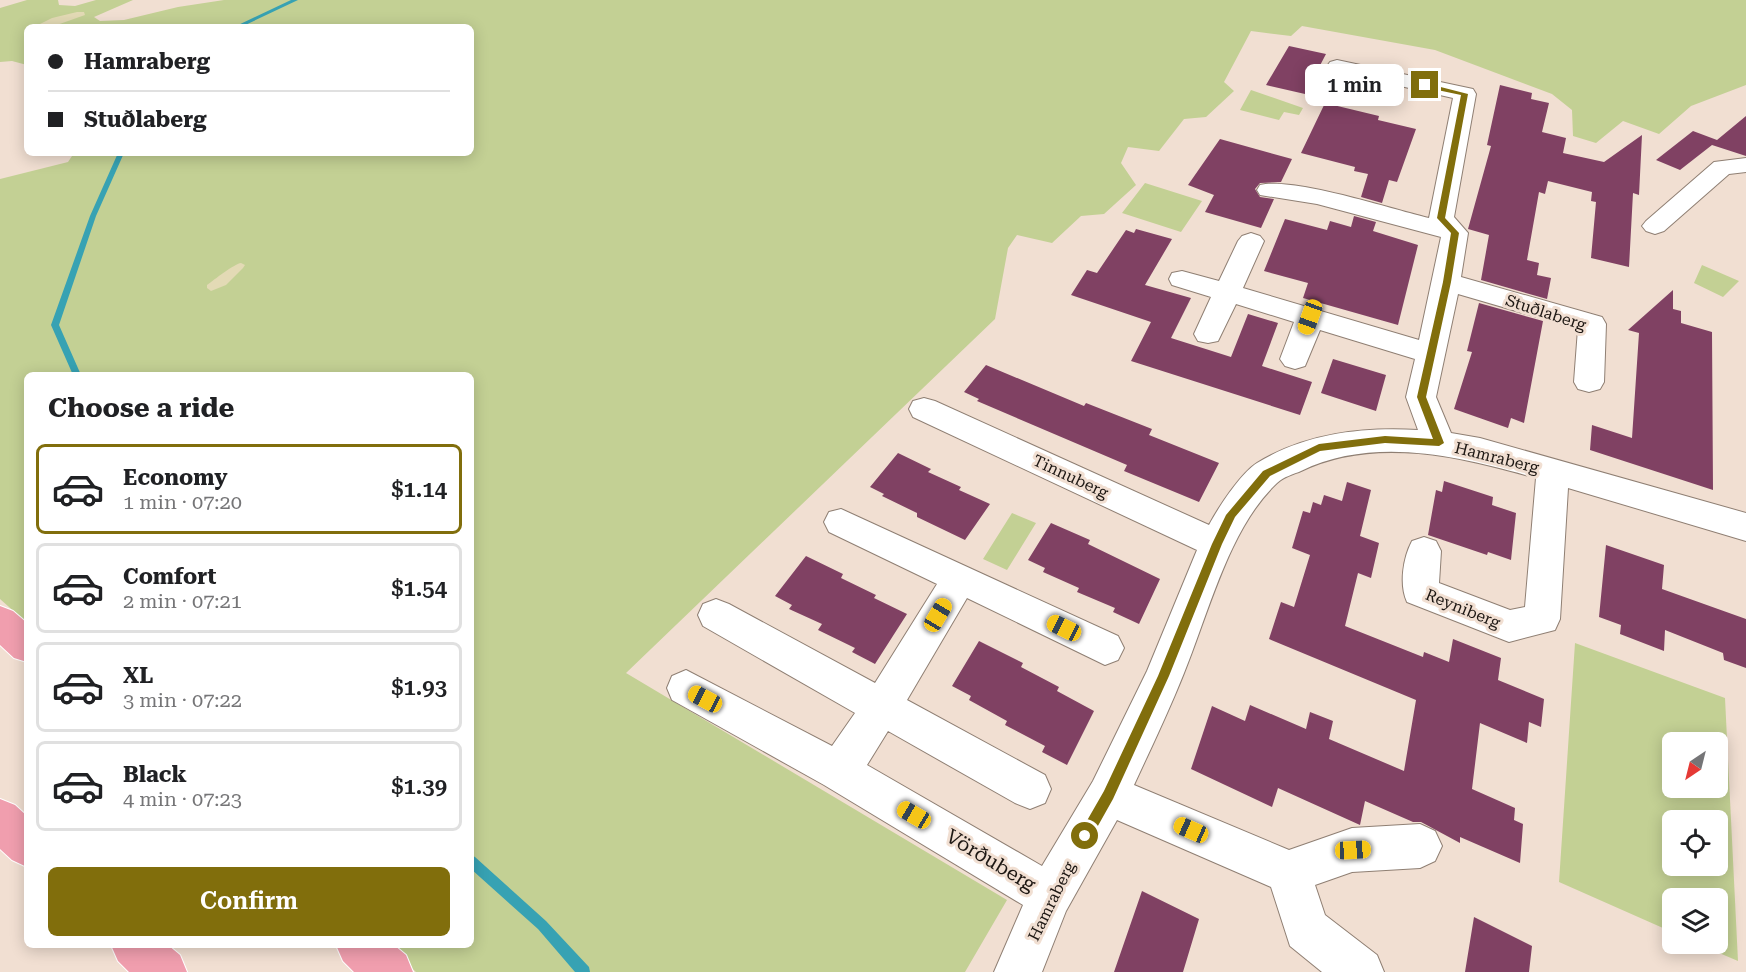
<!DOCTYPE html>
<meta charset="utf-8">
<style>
:root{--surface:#fff;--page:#f2f2f2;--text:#202124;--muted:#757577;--line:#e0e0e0;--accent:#816e0c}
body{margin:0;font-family:"Roboto Serif",serif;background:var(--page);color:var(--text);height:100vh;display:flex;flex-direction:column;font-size:22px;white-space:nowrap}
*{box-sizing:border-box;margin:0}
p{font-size:20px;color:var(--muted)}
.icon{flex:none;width:33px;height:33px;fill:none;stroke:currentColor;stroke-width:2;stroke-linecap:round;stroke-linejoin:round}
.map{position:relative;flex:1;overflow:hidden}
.side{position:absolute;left:24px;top:372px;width:450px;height:576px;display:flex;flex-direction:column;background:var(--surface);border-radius:9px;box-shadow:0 3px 15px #0003}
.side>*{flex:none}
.hud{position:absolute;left:24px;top:24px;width:450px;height:132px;border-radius:9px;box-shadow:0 3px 15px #0003;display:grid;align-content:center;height:132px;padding:0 24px;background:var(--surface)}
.needle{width:39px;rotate:215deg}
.controls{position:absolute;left:1662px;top:732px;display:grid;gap:12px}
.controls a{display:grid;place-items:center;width:66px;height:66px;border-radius:9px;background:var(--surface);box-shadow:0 3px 15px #0003;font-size:30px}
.end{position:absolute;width:27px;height:27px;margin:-14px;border:8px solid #816e0c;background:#fff;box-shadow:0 0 0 3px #fff}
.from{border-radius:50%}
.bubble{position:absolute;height:42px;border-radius:9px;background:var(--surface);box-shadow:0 3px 15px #0003;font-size:20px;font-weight:600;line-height:42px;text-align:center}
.car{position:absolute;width:18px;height:36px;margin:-18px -9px;border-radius:8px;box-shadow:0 0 4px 2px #0007;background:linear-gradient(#f5c518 24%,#345 0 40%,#f5c518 0 76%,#345 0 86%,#f5c518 0)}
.hud b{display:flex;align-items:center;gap:21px;height:57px;font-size:22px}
.hud b+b{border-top:2px solid var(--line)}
.hud i{width:15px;height:15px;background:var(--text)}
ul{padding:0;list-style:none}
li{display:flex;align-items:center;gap:18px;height:90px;margin:0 12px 9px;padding:0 12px;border:3px solid var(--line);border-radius:9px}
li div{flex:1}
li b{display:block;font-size:22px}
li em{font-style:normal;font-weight:600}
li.active{border-color:var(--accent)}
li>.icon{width:54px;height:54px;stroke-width:1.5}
h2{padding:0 24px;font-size:27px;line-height:72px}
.cta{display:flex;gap:12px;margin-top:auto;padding:12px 24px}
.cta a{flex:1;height:69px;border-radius:9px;background:var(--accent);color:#fff;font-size:24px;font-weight:600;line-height:69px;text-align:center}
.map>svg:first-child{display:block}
</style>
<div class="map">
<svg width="1746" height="972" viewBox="0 0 1746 972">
<rect width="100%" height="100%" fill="#f1dfd2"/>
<!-- green -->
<path fill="#c3d094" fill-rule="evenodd" d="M27,0H58L59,5L75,6L96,0H133L94,17L100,21L124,20L178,7L224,0H1746V85L1691,106L1659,134L1623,121L1596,143L1573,136L1572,110L1552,94L1435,50L1302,26L1291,36L1251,31L1224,82L1234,91L1206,117L1184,119L1159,151L1128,147L1121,163L1136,185L1104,214L1081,216L1052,243L1017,235L1008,248L995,319L626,673L1007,900L965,972H416L386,945H471V375H27V623L0,599V179L68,162L74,153H471V27H27V65L12,61L0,62V8Z
M1251,90L1303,108L1299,115L1284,112L1279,120L1240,110Z
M1145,183L1202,201L1181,232L1122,213Z
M1702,265L1739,281L1723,297L1694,283Z
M1012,513L1036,523L1007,570L983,559Z
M1575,643L1725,698L1738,961L1698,944H1718V898H1672V932L1559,882ZM1672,742H1718V788H1672ZM1672,820H1718V866H1672Z"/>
<!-- sand -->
<path fill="#e3dab5" d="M77,12H84L85,15L54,26L40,24L52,18Z
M241,263L245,265L243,268L226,285L211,291L207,288V285C214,280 234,264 241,263Z"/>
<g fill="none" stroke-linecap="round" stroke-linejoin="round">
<!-- stream -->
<path fill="#37a2b3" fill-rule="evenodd" d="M291,0H298L241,27H234Z
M118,153H124L96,216L59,325L81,375H73L51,325L90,216Z
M471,855L475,857L546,921L589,967L590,972H575L538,929L471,869Z"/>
</g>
<!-- building -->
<path fill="#804163" d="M1289,46L1326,54L1305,94L1266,85Z
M1500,85L1532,93L1531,99L1549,103L1542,132L1566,138L1563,153L1604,162L1642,135L1639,195L1633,193L1629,267L1591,258L1596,202L1591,201L1592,192L1548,181L1545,194L1539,192L1527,260L1539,263L1537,275L1551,278L1547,299L1481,280L1489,235L1468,229L1491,146L1487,145Z
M1325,103L1379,116L1378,120L1416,129L1397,182L1389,180L1382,203L1361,197L1368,174L1354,171L1355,167L1301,153Z
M1746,116V156L1712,145L1680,170L1656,160L1693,131L1717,140Z
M1220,139L1292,159L1281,182L1260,183L1255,189L1260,197L1274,199L1261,228L1205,212L1214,195L1188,185Z
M1354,216L1376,222L1373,231L1418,245L1398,325L1303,298L1308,283L1264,271L1285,219L1327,230L1330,221L1351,227Z
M1136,229L1172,239L1145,285L1191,298L1171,338L1231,357L1248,314L1278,323L1262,366L1312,382L1300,415L1131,361L1151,322L1071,295L1087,270L1097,273L1126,230L1134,233Z
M1673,290V309L1681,311V323L1712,332L1713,490L1590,450L1592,425L1632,438L1639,333L1628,330Z
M1479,303L1543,321L1524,423L1511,418L1508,428L1454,409L1472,352L1467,351Z
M1333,359L1386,375L1376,411L1321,393Z
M986,365L1084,406L1086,403L1152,429L1149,435L1219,463L1199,502L1124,471L1127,465L977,401L979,399L964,392Z
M898,453L931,469L928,472L961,487L959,490L990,504L965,540L917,517V513L882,496L884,494L870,487Z
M1444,481L1493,497L1492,505L1516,513L1511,560L1488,552L1487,555L1428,535L1436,490L1442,492Z
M1347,482L1371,490L1360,536L1379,543L1371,578L1358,573L1345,626L1423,657L1424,652L1449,662L1453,639L1501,658L1498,680L1544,699L1541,727L1529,722L1527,743L1480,723L1472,789L1515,808L1514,820L1523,824L1520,863L1460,837V843L1421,822H1413L1365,801L1360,825L1278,788L1272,807L1191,769L1212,706L1245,721L1250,705L1306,729L1310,712L1333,721L1329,739L1404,771L1416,700L1269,639L1281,602L1294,607L1310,555L1292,548L1303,511L1310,513L1313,502L1321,505L1324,495L1342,501Z
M1051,523L1090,540L1088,544L1160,579L1139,624L1113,612L1115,608L1077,592L1079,588L1043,572L1045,568L1028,560Z
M1606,545L1664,565L1662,589L1746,619V668L1724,660L1723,653L1665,630L1664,651L1620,634L1621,625L1599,617Z
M806,556L843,574L841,578L876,595L874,598L907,614L875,664L852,652L855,648L818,630L822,624L789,609L792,605L775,596Z
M979,641L1023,663L1021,667L1059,687L1057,691L1094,711L1067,765L1042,752L1045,746L1005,725L1007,721L969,700L971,696L952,686Z
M1142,891L1199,919L1183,972H1114Z
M1474,917L1532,946L1529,972H1465Z"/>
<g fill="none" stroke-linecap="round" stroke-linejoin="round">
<!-- minor casing -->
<g stroke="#8f7f73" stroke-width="2">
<path id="minor" d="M1337,60L1473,89L1476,94L1454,217L1468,233L1461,277L1602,317L1606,324L1604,382L1600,389L1589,392L1578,389L1574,382L1578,329L1458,294L1436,397L1451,433L1480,438L1746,513V541L1568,488L1560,619L1555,630L1509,642L1407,602C1399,585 1403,558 1412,541L1424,537L1436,541L1441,551L1439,583L1510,610L1525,607L1536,478C1462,457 1375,435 1301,471C1294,474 1283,477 1277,483C1229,528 1209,612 1184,673C1169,711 1151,748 1134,785L1289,850L1352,828L1420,824L1435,831L1442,846L1435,861L1420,868L1352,872L1315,885L1325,915L1377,955L1384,972H1322L1290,946L1271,887L1117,820L1066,911L1042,972H994L1023,905L824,785L672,700L667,688L672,676L686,670L832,746L855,713L703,626L698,615L703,604L716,599L729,604L875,683L937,584L829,532L824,522L829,512L841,509L1118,636L1124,648L1118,660L1105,665L967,598L907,700L1045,775L1051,789L1045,803L1030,809L1015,803L888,731L867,765L1042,866L1093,781L1147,671L1197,550L913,417L909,409L913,401L924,398L935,401L1209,525C1218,508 1241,473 1257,463C1306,433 1362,427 1418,430L1406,397L1415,359L1320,330L1305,366L1295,369L1285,366L1280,359L1294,322L1236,304L1218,341L1208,343L1198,341L1194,334L1211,297L1172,285L1169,279L1172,273L1182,271L1219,281L1238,241L1242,236L1251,233L1260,236L1264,241L1243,288L1419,340L1441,237L1317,204L1260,195L1257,190L1260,185C1294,177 1391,209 1429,218L1453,98L1330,70L1327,66L1330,62Z
M1746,158V172L1729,174L1664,231L1655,234L1646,231L1642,226L1646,221L1714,162Z"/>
</g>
<!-- highway casing -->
<g stroke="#fff" stroke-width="2">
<path id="highway" d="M0,606L13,611L27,623V662L14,658L0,645Z
M0,799L15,805L27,816V867L12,860L0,849Z
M111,945H168L180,955L187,972H129L118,961Z
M336,945H394L406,955L413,972H354L343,961Z"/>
</g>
<!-- minor -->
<use href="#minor" fill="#fff" fill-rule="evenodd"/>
<!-- highway -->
<use href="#highway" fill="#f09eae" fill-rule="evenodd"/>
</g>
<!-- route -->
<path fill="#816e0c" d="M1425,83L1468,94L1445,218L1459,233L1451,282L1426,397L1444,443L1439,446L1385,443L1320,451L1270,476L1235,517L1222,544L1169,676L1113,799L1090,840L1085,842L1081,840L1079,836L1081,831L1104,791L1158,676L1212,544L1226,515L1263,471L1319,444L1385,436L1433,439L1417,397L1443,282L1451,233L1437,218L1461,95L1423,87Z"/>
<g text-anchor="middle" stroke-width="6" stroke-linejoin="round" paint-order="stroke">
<!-- street labels -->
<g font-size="16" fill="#1d1713" stroke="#f1dfd2">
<text transform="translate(1546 312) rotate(18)" y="6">Stuðlaberg</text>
<text transform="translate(1497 457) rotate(14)" y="6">Hamraberg</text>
<text transform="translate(1071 476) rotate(25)" y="6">Tinnuberg</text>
<text transform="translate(1463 608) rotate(22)" y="6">Reyniberg</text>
<text transform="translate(1051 901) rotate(-64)" y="6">Hamraberg</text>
</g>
<!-- near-street labels -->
<g font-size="20" fill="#1d1713" stroke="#f1dfd2">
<text transform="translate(991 860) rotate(31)" y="7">Vörðuberg</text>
</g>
</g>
</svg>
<div class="controls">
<a><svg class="needle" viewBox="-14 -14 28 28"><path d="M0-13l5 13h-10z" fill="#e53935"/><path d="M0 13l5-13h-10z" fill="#757577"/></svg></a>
<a><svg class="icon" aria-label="locate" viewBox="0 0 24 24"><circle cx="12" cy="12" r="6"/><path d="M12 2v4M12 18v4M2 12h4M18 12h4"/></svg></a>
<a><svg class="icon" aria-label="layers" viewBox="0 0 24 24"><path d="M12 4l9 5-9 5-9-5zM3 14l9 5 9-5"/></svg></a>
</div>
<i class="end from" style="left:1085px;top:836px"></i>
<i class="end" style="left:1425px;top:85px"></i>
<div class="bubble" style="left:1305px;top:64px;width:99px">1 min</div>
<i class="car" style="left:1310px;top:317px;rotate:200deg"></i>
<i class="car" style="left:938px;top:615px;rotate:31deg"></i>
<i class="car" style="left:1064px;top:628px;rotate:296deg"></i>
<i class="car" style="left:705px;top:699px;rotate:298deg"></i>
<i class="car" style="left:914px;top:815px;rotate:300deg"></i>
<i class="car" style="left:1191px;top:830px;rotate:294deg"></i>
<i class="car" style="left:1353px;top:850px;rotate:87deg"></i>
<div class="hud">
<b><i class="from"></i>Hamraberg</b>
<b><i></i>Stuðlaberg</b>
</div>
<section class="side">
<h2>Choose a ride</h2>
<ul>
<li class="active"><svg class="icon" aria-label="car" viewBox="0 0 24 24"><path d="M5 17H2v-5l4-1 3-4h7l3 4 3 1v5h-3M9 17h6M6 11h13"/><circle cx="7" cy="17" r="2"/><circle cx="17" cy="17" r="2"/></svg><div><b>Economy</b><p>1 min · 07:20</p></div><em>$1.14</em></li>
<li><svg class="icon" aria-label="car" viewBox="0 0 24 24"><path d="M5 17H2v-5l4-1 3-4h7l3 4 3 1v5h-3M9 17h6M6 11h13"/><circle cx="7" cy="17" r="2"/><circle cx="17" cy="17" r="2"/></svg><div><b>Comfort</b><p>2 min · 07:21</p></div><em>$1.54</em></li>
<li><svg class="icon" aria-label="car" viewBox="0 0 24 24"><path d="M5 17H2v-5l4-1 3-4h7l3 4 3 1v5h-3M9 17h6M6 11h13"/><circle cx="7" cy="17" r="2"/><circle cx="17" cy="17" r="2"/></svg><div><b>XL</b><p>3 min · 07:22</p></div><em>$1.93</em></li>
<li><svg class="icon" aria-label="car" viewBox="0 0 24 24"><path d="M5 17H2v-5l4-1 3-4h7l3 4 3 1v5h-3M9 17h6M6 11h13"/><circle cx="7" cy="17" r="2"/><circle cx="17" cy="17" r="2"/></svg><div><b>Black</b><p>4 min · 07:23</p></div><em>$1.39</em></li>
</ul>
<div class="cta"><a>Confirm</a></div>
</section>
</div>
